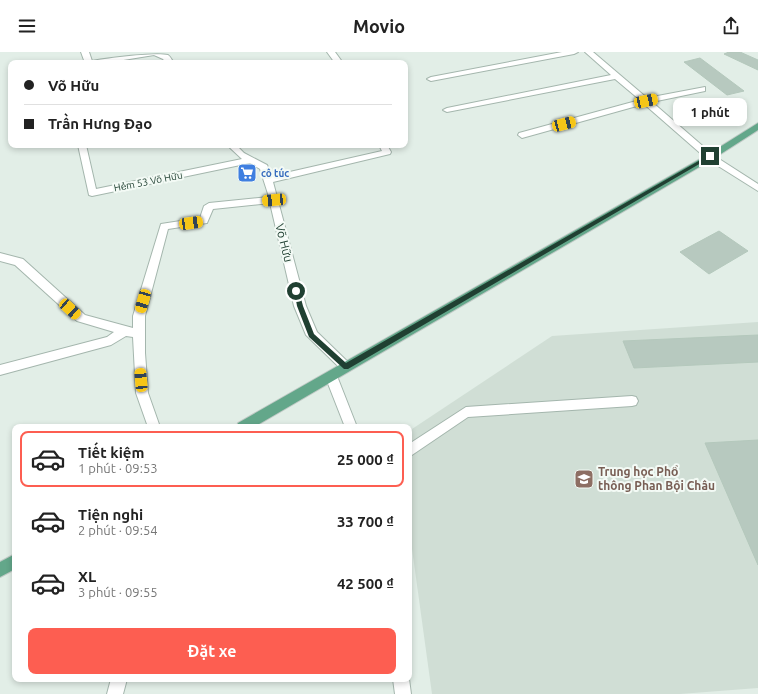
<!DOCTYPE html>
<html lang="vi">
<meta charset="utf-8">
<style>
:root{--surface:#fff;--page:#f6f6f6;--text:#222;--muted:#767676;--line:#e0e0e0;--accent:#fd5e51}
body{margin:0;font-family:Ubuntu,sans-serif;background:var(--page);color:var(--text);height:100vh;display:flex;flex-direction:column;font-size:15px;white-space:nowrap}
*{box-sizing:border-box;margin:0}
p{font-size:13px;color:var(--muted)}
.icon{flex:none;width:22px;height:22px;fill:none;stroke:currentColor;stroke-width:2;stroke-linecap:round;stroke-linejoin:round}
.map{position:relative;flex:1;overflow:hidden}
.panel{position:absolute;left:12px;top:372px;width:400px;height:258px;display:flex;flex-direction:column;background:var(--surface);border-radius:8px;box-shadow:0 2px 6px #0003}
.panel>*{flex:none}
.top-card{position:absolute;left:8px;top:8px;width:400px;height:88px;border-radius:8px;box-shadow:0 2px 6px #0003;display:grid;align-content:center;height:88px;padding:0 16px;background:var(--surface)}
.end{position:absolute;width:18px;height:18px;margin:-9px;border:5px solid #204032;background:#fff;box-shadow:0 0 0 2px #fff}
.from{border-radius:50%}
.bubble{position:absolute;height:28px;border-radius:8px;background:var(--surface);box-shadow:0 2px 6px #0003;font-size:13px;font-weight:700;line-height:28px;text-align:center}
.car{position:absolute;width:12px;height:24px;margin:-12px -6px;border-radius:5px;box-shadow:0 0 3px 1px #0007;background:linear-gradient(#f5c518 24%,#345 0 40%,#f5c518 0 76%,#345 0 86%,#f5c518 0)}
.top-card b{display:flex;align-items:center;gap:14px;height:38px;font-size:15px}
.top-card b+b{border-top:1px solid var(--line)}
.top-card i{width:10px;height:10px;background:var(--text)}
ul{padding:7px 0 0;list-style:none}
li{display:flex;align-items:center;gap:12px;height:56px;margin:0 8px 6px;padding:0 8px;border:2px solid transparent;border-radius:8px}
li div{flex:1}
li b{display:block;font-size:15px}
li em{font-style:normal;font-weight:700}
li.current{border-color:var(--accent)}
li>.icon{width:36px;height:36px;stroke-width:1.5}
.cta{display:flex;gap:8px;margin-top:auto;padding:8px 16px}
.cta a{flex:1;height:46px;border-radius:8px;background:var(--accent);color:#fff;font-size:16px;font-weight:700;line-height:46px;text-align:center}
header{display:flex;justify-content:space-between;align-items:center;height:52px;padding:0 16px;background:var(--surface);font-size:18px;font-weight:700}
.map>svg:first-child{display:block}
</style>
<header><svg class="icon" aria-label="menu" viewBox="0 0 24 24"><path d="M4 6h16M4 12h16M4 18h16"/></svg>Movio<svg class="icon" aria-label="share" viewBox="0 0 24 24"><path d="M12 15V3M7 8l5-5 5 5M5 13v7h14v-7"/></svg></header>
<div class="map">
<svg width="758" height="642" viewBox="0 0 758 642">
<rect width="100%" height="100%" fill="#e2eee7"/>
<!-- built -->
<path fill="#d0ded5" d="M758,270V636L680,642H432L409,475V379L552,284Z"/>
<!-- building -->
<path fill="#b7c9bf" stroke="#b4c8bc" d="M729,0H740L758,8V18L724,2Z
M700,6L744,39L727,43L684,10Z
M719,179L748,199L709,222L680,200Z
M758,283V310L634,316L623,289Z
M758,388V513L705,391Z"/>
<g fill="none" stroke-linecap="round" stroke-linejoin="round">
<!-- minor casing -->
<g stroke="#a4b6ad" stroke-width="2">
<path id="minor" d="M81,0H89L92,9C108,6 155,0 168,3C171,5 172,9 174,11H166L163,7L154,3L105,11H85Z
M327,0H335L343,11H335Z
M562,0H578L574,2L431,29L427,27L431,25Z
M585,0H593L647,46L705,35V39L652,50L713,103L758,132V139L707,107L644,52L522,86L518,83L519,81L640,48L615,27L447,60L443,58L447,56L611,23Z
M78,93H86L96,137L242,107L227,93H236L244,101L267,113L272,124L382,99L379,93H387L391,100L390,102L273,130L306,254L317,280L350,312L352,315L350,318L346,320L342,318L306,283L294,254L270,151L213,157L207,171L168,177L145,264V301L148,341L160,375H148L136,341L133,285L126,284L111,293L0,323V313L107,285L114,280L77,269L15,213L0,209V201L23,207L85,263L133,276V264L161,172L200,166L204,154L209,151L269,145L260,117L250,111L92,144L89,143Z
M331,319L335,321L337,324L357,375H345L325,324L327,321Z
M632,344L636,345L638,349L636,353L632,354L468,365L409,405V392L466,355Z
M111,627H127L123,642H107Z
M393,627H409L411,642H395Z"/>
</g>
<!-- major casing -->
<g stroke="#c1cac6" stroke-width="2">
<path id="major" d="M758,71V78L713,107L254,375H237L238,371L707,103Z
M15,502V517L0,525V510Z"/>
</g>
<!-- minor -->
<use href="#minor" fill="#fff" fill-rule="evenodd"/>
<!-- major -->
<use href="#major" fill="#63a78a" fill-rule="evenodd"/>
</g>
<!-- route -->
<path fill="#204032" d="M709,103L713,104L348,317H344L309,285L297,254L294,237L299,239L303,254L314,282L346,311Z"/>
<!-- icons -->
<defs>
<g id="supermarket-square" transform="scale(1)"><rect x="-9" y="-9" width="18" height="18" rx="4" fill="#3f7fe0" stroke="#f3faf5"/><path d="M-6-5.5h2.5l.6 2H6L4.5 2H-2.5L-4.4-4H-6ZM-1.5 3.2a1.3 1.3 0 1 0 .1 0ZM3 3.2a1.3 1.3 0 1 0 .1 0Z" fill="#fff"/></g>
<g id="school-square" transform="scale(1)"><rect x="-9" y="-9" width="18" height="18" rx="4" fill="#8d6e63" stroke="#f3faf5"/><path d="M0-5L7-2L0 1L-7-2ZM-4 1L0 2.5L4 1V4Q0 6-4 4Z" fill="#fff"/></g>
</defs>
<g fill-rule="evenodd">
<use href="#supermarket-square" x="247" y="121"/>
<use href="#school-square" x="584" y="427"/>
</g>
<g text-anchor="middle" stroke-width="4" stroke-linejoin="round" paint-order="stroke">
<!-- far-shop labels -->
<g font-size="10" font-weight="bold" fill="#366cbe" stroke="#f3faf5" text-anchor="start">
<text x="261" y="125">cô túc</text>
</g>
<!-- far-street labels -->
<g font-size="10" fill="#204032" stroke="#f3faf5">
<text transform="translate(148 129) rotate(-11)" y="4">Hẻm 53 Võ Hữu</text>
</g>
<!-- street labels -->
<g font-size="12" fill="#204032" stroke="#f3faf5">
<text transform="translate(284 191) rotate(76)" y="4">Võ Hữu</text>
</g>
<!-- education labels -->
<g font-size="12" font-weight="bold" fill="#785e54" stroke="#f3faf5" text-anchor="start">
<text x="598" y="424">Trung học Phổ<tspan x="598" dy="14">thông Phan Bội Châu</tspan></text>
</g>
</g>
</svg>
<i class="end from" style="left:296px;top:239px"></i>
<i class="end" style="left:710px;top:104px"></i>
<div class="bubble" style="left:673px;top:46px;width:74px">1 phút</div>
<i class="car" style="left:646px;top:49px;rotate:78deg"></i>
<i class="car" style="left:564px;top:72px;rotate:75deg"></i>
<i class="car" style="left:274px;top:148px;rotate:265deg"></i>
<i class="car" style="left:191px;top:171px;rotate:82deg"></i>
<i class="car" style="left:143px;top:249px;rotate:196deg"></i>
<i class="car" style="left:70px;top:257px;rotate:132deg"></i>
<i class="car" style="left:141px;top:328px;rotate:355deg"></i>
<div class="top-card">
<b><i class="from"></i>Võ Hữu</b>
<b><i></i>Trần Hưng Đạo</b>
</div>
<section class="panel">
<ul>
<li class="current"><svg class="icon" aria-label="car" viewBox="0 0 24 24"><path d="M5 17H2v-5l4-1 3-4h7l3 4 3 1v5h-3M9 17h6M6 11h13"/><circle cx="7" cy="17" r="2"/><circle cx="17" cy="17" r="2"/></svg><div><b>Tiết kiệm</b><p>1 phút · 09:53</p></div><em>25 000 ₫</em></li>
<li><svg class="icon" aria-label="car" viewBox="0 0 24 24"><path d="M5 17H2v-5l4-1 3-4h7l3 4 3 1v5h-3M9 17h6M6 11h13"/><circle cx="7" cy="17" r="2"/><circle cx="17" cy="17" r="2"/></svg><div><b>Tiện nghi</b><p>2 phút · 09:54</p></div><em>33 700 ₫</em></li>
<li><svg class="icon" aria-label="car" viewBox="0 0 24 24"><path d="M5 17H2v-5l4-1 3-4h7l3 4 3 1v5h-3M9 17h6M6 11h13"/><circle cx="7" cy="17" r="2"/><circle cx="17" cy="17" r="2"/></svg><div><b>XL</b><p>3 phút · 09:55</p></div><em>42 500 ₫</em></li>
</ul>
<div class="cta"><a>Đặt xe</a></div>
</section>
</div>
